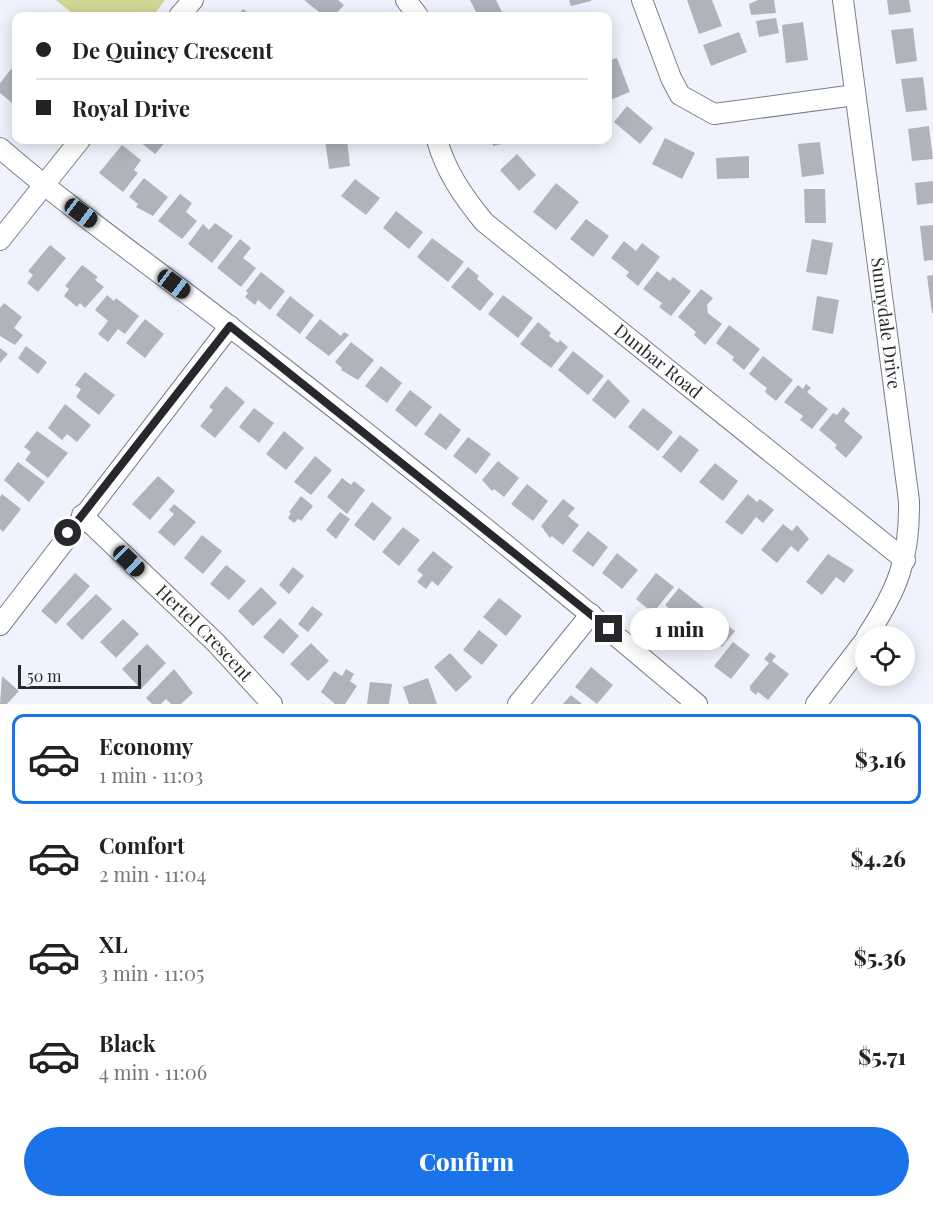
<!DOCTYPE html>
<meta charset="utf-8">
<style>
:root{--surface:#fff;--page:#f2f2f2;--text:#222;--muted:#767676;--line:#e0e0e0;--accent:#1a73e8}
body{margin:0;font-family:"Playfair Display",serif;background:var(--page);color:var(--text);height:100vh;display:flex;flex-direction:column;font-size:22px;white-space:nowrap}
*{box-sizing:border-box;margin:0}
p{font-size:20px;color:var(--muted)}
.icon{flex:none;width:33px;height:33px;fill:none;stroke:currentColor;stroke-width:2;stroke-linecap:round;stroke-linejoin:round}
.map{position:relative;height:704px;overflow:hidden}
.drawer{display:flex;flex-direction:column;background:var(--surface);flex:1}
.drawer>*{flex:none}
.banner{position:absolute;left:12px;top:12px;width:600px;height:132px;border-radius:12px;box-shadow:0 3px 15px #0003;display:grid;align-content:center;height:132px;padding:0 24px;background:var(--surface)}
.fabs{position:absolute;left:855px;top:626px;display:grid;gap:12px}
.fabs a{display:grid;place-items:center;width:60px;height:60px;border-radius:50%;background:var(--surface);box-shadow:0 3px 15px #0003;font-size:30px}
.scale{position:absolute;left:18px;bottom:15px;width:123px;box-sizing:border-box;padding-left:6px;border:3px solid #27282c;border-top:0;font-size:16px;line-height:21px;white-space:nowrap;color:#27282c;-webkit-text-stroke:4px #f0f3fd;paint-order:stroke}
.end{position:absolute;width:27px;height:27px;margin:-14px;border:8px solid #27282c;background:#fff;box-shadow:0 0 0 3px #fff}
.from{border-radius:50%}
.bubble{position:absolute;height:42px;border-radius:21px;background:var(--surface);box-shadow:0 3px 15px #0003;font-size:20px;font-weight:800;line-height:42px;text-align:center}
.car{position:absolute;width:18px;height:36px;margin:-18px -9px;border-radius:8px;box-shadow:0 0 4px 2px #0007;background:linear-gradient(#222 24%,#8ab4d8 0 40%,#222 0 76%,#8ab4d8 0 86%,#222 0)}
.banner b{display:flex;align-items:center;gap:21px;height:57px;font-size:22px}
.banner b+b{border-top:2px solid var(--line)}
.banner i{width:15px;height:15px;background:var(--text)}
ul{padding:10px 0 0;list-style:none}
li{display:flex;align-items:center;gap:18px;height:90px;margin:0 12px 9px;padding:0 12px;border:3px solid transparent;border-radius:12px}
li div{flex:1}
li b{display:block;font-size:22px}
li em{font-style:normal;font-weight:800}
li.on{border-color:var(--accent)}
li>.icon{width:54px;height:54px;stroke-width:1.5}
.primary-button{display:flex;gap:12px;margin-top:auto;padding:12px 24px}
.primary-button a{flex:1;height:69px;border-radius:36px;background:var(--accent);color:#fff;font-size:24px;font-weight:800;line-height:69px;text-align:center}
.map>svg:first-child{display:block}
</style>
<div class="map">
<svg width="933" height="704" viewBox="0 0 933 704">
<rect width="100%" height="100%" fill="#f0f3fd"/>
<!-- green -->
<path fill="#d1d794" d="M56,0H165L153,16H76Z"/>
<!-- building -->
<path fill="#b0b3bc" d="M304,0H338L344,5L334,16H324Z
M470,0H496L504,16H478Z
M569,0H591V1L571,6Z
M687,0H712L722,26L699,34Z
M758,0H774L776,13L751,15L749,4Z
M887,0H909L911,12L889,15Z
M243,9L252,16H237Z
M776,18L779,33L759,37L756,21Z
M803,22L808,60L786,63L782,25Z
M913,28L917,61L896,64L891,30Z
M739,32L747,52L711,66L703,45Z
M617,58L630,92L610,100L608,61Z
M16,63V97L12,103L0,93V83Z
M923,77L927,110L906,112L901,79Z
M627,106L653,128L640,144L614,122Z
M929,126L933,159L912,161L908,129Z
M665,138L695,153L682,179L652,164Z
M142,140H167L155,154L140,142Z
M325,140H347L350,166L329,169Z
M492,140H510V142L493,146Z
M820,142L824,174L802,177L798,144Z
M122,145L141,160L134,170L138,173L123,192L99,173Z
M517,154L536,175L519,191L500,170Z
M749,156V178L717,179L716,158Z
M144,178L168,197L153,216L136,207L138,204L129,197Z
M355,179L380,198L366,215L341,196Z
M933,181V203L917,205L915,183Z
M556,183L579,202L556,230L533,212Z
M804,189H825L826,223H805Z
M180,194L192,203L186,212L197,221L182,239L158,221Z
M396,211L423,232L409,249L383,228Z
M586,219L609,236L593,257L570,239Z
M215,223L233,236L212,263L188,244L203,224L209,230Z
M933,225V260L924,261L920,226Z
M432,238L464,262L448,282L417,257Z
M240,239L251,248L243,258L256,268L241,287L217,268Z
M812,239L833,243L827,275L806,272Z
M624,241L636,251L642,243L660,257L638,286L626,276L629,272L611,258Z
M50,245L66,258L38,292L27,283L33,275L28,271Z
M82,265L98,277L95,280L104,287L85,308L80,303L77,307L64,296L69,289L65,286Z
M468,267L479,276L477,279L494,294L480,311L451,287Z
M657,271L670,281L673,277L691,291L671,316L659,307L662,303L643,289Z
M261,272L285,291L270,310L258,300L255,305L245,297L248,293L246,291Z
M933,275V313H932L927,276Z
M701,289L713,298L707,305L708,313L722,324L705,345L694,335L696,332L678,317Z
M107,295L114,301L116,298L139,316L125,334L118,329L108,342L98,334L108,321L95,310Z
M503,295L533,318L518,338L488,314Z
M290,296L314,315L300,334L276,315Z
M817,296L839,300L833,334L812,330Z
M4,303L22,317L14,328L23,335L15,345L0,336V308Z
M145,319L164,334L145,358L126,343Z
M320,319L341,336L344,332L349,335L329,356L305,338Z
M538,322L551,333L549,336L558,343L560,340L568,347L551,368L520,344Z
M729,325L760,349L744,370L732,360L734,357L716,343Z
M351,342L374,360L358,380L341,370L342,368L335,362Z
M26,346L47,362L38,374L18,358Z
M0,348L8,354L0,363Z
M573,351L604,376L588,395L558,370Z
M763,356L793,380L776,401L765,392L767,388L749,374Z
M381,366L402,383L387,403L365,386Z
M85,372L115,395L99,415L76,397L81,389L75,385Z
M608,379L630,401L615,419L592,400Z
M806,384L811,388L807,392L828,409L812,429L800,420L803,416L784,402L798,385L803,389Z
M226,386L245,402L215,438L200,426L213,410L209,407Z
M410,390L432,407L416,427L395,410Z
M65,404L91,425L77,442L67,434L62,440L48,428Z
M843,407L850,413L844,421L863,437L846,458L835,448L837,445L819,430L833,413L837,415Z
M254,408L274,423L259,443L239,427Z
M643,408L673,432L658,451L628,427Z
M440,413L461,430L446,450L424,434Z
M37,431L68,453L48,478L25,460L31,452L24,447Z
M284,431L304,448L286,470L266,454Z
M680,435L699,450L681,473L662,457Z
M468,437L491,454L476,474L453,456Z
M315,456L332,470L311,495L294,482Z
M498,461L519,478L504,497L494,489L492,491L482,480Z
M18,462L45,482L29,502L4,480Z
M715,463L738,481L723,501L699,482Z
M158,476L175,491L150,520L132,504Z
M342,478L351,485L354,481L365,490L347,514L327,497Z
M527,484L548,501L533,521L511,504Z
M2,494L21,509L3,532L0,529V497Z
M748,494L757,502L760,499L774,510L763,523L756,517L742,535L725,522Z
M301,496L313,506L301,521L298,519L294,523L288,518L291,513L289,512Z
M563,499L575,508L568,516L579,525L563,545L552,536L550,538L541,526Z
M372,502L392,518L374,541L354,525Z
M174,504L196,522L174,546L158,532L174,514L169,510Z
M340,512L350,519L336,539L326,530Z
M783,524L792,531L797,525L809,539L798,552L791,546L777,563L761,550Z
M403,527L420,540L399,566L382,552Z
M588,531L608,547L593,567L572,551Z
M202,535L222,551L203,574L184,558Z
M433,551L453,567L438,586L432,581L426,589L417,582L423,575L417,570Z
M617,553L638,570L622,589L602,573Z
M828,554L854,570L844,583L836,577L822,595L806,582Z
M226,565L246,581L229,600L210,584Z
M293,567L304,576L289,594L279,585Z
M75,573L90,586L56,624L41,611Z
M656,573L674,587L653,613L636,599Z
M261,587L277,603L253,626L238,611Z
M679,588L704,608L684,634L665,620L672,611L665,605Z
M96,594L112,609L82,640L66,624Z
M499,598L522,616L506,636L483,617Z
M312,606L323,614L308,632L298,624Z
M709,612L735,631L722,647L714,640L706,650L689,637Z
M280,618L299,636L283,654L263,637Z
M123,619L139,634L116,658L100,642Z
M479,630L498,645L482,665L463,650Z
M733,642L750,655L731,679L714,666Z
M311,643L329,661L308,681L290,664Z
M147,644L166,663L141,689L122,669Z
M770,652L776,656L772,661L789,674L768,700L758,692L756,695L750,690V686L769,663L764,659Z
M450,653L472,677L456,692L434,667Z
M591,667L613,685L597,704L575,687Z
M174,669L193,693L181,704H171L166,699L161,704H152L146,698Z
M346,669L354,674L350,681L357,686L345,704H335L321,692L334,671L342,676Z
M2,676L19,691L7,704H0Z
M428,678L437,704H409L403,687Z
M370,682L392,684L389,704H367Z
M571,695L582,704H563Z"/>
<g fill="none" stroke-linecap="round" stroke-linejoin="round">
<!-- minor casing -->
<g stroke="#7b7e87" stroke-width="22">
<g id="minor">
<path d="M406,0L418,16"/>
<path d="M642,0L671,78L680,95L714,114L855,95"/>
<path id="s1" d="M843,0L909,501C910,558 898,589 867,636"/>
<path d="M179,16L193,0"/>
<path id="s2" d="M437,140C446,172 463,196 484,222L905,560"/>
<path d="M0,148C73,211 152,266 229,326C388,448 544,574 697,704"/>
<path d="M0,240L80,140"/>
<path id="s3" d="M82,515L216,643L272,704"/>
<path d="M0,625L230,326"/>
<path d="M518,704L591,614"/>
<path d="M816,704L866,639"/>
</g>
</g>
<!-- minor -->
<use href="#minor" stroke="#fff" stroke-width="20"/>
</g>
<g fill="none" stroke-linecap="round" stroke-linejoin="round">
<!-- route -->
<path stroke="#27282c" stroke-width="8" d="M68,533L230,326L609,629"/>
</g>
<g text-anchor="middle" stroke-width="6" stroke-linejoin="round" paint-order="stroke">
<!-- street labels -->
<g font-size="18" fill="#27282c" stroke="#f0f3fd">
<text dy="6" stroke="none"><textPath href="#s1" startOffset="326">Sunnydale Drive</textPath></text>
<text dy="6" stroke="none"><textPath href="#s2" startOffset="318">Dunbar Road</textPath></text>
<text dy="6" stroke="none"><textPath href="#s3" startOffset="170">Hertel Crescent</textPath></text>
</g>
</g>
</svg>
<div class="fabs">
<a><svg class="icon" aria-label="locate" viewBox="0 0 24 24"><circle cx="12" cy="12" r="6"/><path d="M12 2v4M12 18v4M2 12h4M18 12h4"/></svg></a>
</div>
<div class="scale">50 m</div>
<i class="end from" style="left:68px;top:533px"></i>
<i class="end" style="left:609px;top:629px"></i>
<div class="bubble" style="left:630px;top:608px;width:99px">1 min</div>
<i class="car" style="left:81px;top:213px;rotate:127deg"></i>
<i class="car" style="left:174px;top:284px;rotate:127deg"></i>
<i class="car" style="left:129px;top:561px;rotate:134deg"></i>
<div class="banner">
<b><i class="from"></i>De Quincy Crescent</b>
<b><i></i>Royal Drive</b>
</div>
</div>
<section class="drawer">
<ul>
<li class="on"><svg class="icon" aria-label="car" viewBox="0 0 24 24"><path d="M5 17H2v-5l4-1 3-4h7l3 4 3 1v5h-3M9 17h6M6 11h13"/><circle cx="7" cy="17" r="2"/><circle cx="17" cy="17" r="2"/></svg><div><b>Economy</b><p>1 min · 11:03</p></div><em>$3.16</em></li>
<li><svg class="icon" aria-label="car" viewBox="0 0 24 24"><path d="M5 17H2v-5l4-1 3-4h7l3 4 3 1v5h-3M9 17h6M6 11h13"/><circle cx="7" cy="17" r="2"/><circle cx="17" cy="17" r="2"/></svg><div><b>Comfort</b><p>2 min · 11:04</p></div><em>$4.26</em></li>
<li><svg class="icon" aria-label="car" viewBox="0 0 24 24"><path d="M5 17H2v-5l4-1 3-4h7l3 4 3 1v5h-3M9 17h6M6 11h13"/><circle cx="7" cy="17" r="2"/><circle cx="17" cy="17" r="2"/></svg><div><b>XL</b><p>3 min · 11:05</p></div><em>$5.36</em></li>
<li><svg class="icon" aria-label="car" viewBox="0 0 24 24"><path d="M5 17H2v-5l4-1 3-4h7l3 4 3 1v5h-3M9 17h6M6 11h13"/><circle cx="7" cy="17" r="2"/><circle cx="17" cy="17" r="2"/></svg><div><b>Black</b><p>4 min · 11:06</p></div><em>$5.71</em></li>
</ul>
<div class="primary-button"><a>Confirm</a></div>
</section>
